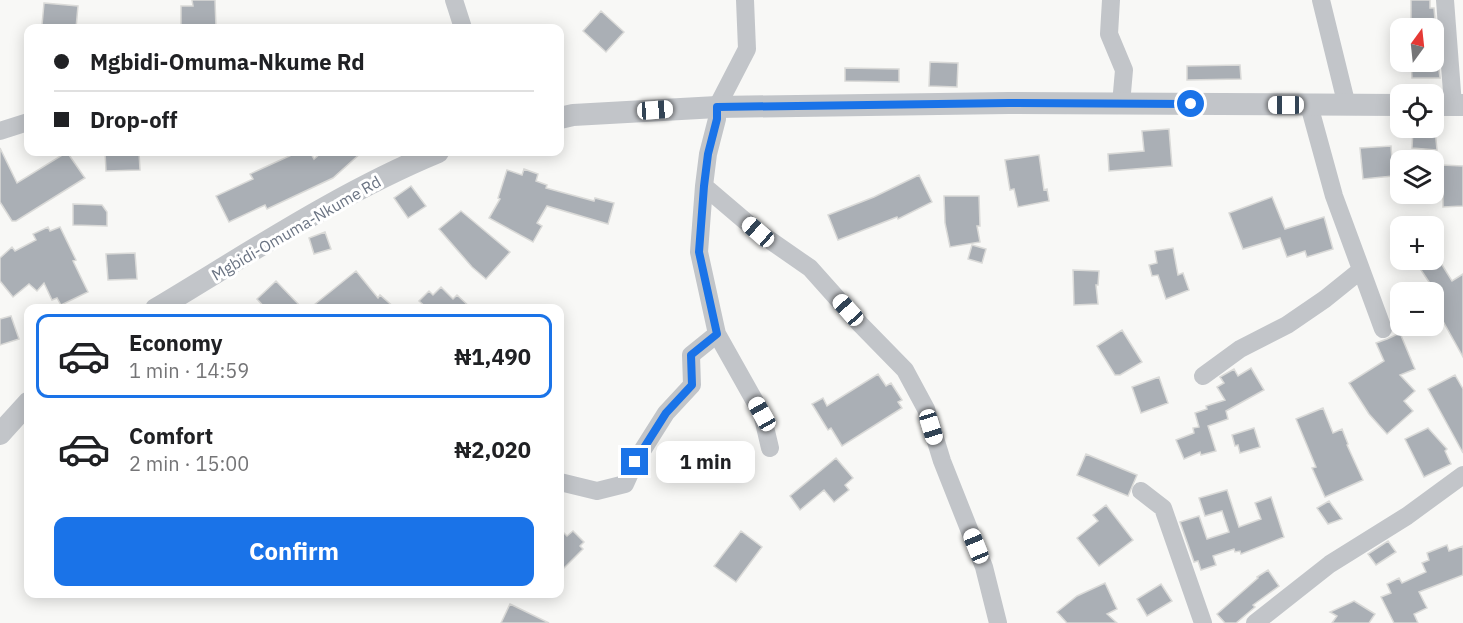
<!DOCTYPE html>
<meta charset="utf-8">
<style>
:root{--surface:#fff;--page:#f6f6f6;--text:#202124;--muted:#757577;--line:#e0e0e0;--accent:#1a73e8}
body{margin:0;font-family:"IBM Plex Sans",sans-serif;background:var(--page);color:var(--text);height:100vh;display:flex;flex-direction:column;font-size:22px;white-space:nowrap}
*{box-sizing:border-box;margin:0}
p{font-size:20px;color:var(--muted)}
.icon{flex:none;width:33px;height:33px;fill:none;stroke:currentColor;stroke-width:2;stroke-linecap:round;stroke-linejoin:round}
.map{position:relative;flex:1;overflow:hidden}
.sheet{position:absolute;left:24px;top:304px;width:540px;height:294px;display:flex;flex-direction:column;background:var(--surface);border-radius:12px;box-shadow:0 3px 15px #0003}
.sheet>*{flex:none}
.banner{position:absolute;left:24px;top:24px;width:540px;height:132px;border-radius:12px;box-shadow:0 3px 15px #0003;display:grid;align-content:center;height:132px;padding:0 30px;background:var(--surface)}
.needle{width:39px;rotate:15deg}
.fabs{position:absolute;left:1390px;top:18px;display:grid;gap:12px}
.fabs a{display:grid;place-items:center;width:54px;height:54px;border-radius:12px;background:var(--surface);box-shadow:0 3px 15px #0003;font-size:30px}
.end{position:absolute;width:27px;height:27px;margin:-14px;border:8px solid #1a73e8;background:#fff;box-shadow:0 0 0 3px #fff}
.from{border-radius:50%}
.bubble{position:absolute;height:42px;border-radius:12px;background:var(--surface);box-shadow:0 3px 15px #0003;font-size:20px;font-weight:800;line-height:42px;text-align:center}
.car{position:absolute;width:18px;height:36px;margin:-18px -9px;border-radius:8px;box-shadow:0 0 4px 2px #0007;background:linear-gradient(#fff 24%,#345 0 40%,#fff 0 76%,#345 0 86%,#fff 0)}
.banner b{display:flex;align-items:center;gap:21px;height:57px;font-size:22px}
.banner b+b{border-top:2px solid var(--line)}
.banner i{width:15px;height:15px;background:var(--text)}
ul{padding:10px 0 0;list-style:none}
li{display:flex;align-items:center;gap:18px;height:84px;margin:0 12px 9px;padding:0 18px;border:3px solid transparent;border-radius:12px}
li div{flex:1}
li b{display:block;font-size:22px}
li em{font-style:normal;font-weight:800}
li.selected{border-color:var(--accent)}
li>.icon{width:54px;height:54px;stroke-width:1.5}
.cta{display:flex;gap:12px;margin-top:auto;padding:12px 30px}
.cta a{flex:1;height:69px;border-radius:12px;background:var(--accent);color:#fff;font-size:24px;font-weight:800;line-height:69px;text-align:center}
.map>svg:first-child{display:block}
</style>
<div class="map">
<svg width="1463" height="623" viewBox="0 0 1463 623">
<rect width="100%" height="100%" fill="#f8f8f6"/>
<!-- building -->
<path fill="#aaafb5" stroke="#dadad8" stroke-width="1.5" d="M192,0H215L216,28H181V6H193Z
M1411,0H1430V8H1434L1436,33H1434V28H1411Z
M44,3L78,6L76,28L42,25Z
M601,11L624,32L606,52L583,31Z
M930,62L958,63L957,87L929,86Z
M1411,62H1438L1440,78H1412Z
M1240,65L1241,79L1187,80V66Z
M845,68L899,69V82L845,81Z
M1169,129L1172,166L1109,171L1108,154L1144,151L1142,131Z
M1413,129H1435L1437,150L1412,148Z
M1391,146L1393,176L1363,179L1360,148Z
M0,148L17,183L67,152L85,178L16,221H12L0,202Z
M105,152H139L140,170L106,171Z
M298,152H310L314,159L322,152H362L333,178L267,209L265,205L229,222L216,196L253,179L250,174Z
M1039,155L1044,190L1047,189L1049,201L1018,207L1014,189L1010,190L1005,160Z
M1441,165L1463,166V206L1443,207V193H1440Z
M524,169L538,174L536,181L547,185L546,188L594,201L595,198L614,203L608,224L547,206L537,223L542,226L533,242L489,218L500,199L498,198L507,170L522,175Z
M919,175L932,202L898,219L897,217L838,240L828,215L874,197Z
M411,186L426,206L408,218L394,198Z
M944,196H979L980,226H977L980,242L950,247L945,223Z
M1272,197L1285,229L1324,217L1333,249L1307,257L1305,251L1287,257L1280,238L1243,249L1229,213Z
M73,204L102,205L107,212V226L73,225Z
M461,211L510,252L486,279L472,267L439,229Z
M48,227L50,231L60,227L76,260L73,261L88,292L61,305L57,298L52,300L44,283L37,291L29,284L13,297L0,281V258L12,247L15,251L36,240L33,234Z
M325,232L331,249L314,254L309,238Z
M972,245L986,249L982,263L968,259Z
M1173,248L1178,275L1183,273L1189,290L1166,299L1158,275L1152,276L1149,265L1157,263L1155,251Z
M135,253L137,279L108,280L106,254Z
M1424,260H1439L1452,281L1463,274V357L1440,316L1434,318V292H1405V291L1429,282L1417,264Z
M1073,270L1099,271L1098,285H1096L1098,304L1074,305Z
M356,271L378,298L380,295L396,309H309Z
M276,281L303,309H266L257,299Z
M441,287L453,299L457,295L472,309H428L419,301L429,291L433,295Z
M11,316L19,339L0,345V319Z
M1122,330L1142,362L1120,375H1115L1097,346Z
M1400,333L1415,369L1400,375L1415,391L1404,401L1413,411L1387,434L1369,414L1349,383L1384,361L1376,343L1387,339Z
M1251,368L1264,390L1226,411L1228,419L1208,426L1216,451L1201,455L1200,452L1184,459L1176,440L1194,433L1193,428L1199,427L1195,413L1207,409L1206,406L1225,400L1217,387L1224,383L1220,377L1234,369L1238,376Z
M878,374L886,386L891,383L902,400L898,402L902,408L842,446L831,428L828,430L812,404L823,398L827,406Z
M1455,375L1463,389V453L1428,389Z
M1159,377L1168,403L1141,413L1132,387Z
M1323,408L1333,433L1342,429L1348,444L1347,445L1363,480L1325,497L1312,468L1316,467L1296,419Z
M1254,428L1260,447L1240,453L1238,445L1235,446L1232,435Z
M1428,428L1447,449L1445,451L1451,464L1424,477L1405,439Z
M1086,454L1137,475L1128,496L1077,475Z
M836,458L853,478L845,485L849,490L834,502L824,490L800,510L790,496Z
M1227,490L1239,527L1261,519L1255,503L1271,497L1284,537L1241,554L1240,551L1235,552L1234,549L1213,556L1216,565L1201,570L1198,561L1194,562L1180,522L1199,516L1207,539L1229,532L1222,511L1205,516L1199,498Z
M1329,501L1342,519L1328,524L1317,508Z
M1106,505L1133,540L1099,566L1077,538L1098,521L1093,515Z
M560,529L567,536L573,531L584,542L580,546L583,549L560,572Z
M741,531L762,547L736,582L714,566Z
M1388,541L1396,552L1376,565L1368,554Z
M1447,545L1449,551L1463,546V575L1419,592L1427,608L1414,614L1418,623H1394L1381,597L1391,593L1387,584L1399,578L1402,583L1426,572L1422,563L1429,560L1427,553Z
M1268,570L1279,586L1253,605L1255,607L1236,623H1225L1217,614L1258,578L1257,577Z
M1105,583L1117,609L1107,614L1117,623H1067L1057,612L1077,596Z
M1161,584L1172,601L1147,616L1137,599Z
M1354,601L1375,614L1369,623H1332L1337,616L1330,612Z
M510,604L549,623H501Z"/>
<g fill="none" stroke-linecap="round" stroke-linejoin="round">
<!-- minor -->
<path stroke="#c2c5c9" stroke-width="18" d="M454,0L463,28
M1111,0L1109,34L1124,70L1121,104
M1321,0L1347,106
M1445,0L1453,105
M1309,105L1334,196L1383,329
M0,131L28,122
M704,186L708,154L717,119V107L747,49L745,0
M1203,376L1240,349L1287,325L1325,299L1361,270
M770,448L762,414L717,334L699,252L704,186L758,232L810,268L860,324L905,370L926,409L942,461L984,567L998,623
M560,482L597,491L625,484L635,462L666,413L692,385L691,355L717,334
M1141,491L1163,508L1203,623
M1255,623L1330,564L1407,516L1463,475"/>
<!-- tertiary -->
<path stroke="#c2c5c9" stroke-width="22" d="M1434,105H1463
M560,118L573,115L717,107L1009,103L1401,105
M156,309C248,254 339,193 438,152
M0,434L28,403"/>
</g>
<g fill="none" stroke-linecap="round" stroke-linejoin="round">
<!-- route -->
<path stroke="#1a73e8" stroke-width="8" d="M635,462L666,413L692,385L691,355L717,334L699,252L704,186L708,154L717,119V107L1009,103L1191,104"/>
</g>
<g text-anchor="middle" stroke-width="6" stroke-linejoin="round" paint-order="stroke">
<!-- street labels -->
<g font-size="16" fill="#6b7483" stroke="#fff">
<text transform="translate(296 228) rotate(-30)" y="6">Mgbidi-Omuma-Nkume Rd</text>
</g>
</g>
</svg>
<div class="fabs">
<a><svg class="needle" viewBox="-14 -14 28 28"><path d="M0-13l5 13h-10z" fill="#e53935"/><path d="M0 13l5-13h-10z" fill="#757577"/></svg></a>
<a><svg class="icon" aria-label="locate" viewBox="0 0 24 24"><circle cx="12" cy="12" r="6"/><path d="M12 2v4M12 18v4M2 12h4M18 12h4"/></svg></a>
<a><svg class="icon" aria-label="layers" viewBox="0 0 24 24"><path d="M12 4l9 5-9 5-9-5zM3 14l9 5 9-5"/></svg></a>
<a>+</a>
<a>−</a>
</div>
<i class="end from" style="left:1191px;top:104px"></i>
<i class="end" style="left:635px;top:462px"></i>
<div class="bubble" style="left:656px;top:441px;width:99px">1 min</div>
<i class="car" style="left:1286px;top:105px;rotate:270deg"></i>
<i class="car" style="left:655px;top:110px;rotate:86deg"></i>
<i class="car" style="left:758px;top:232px;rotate:311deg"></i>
<i class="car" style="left:848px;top:310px;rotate:318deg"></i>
<i class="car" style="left:762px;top:414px;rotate:331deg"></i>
<i class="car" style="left:931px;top:427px;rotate:163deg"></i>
<i class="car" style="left:976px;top:546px;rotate:338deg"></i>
<div class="banner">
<b><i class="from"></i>Mgbidi-Omuma-Nkume Rd</b>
<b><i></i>Drop-off</b>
</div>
<section class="sheet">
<ul>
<li class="selected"><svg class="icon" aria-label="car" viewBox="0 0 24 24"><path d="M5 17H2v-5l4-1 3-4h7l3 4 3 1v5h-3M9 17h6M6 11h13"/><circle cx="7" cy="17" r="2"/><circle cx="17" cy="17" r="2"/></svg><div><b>Economy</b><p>1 min · 14:59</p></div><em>₦1,490</em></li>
<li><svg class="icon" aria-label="car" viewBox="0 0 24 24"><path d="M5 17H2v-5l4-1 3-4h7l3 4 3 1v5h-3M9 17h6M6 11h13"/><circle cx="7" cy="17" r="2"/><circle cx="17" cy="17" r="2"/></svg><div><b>Comfort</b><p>2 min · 15:00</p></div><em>₦2,020</em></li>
</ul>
<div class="cta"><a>Confirm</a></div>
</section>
</div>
